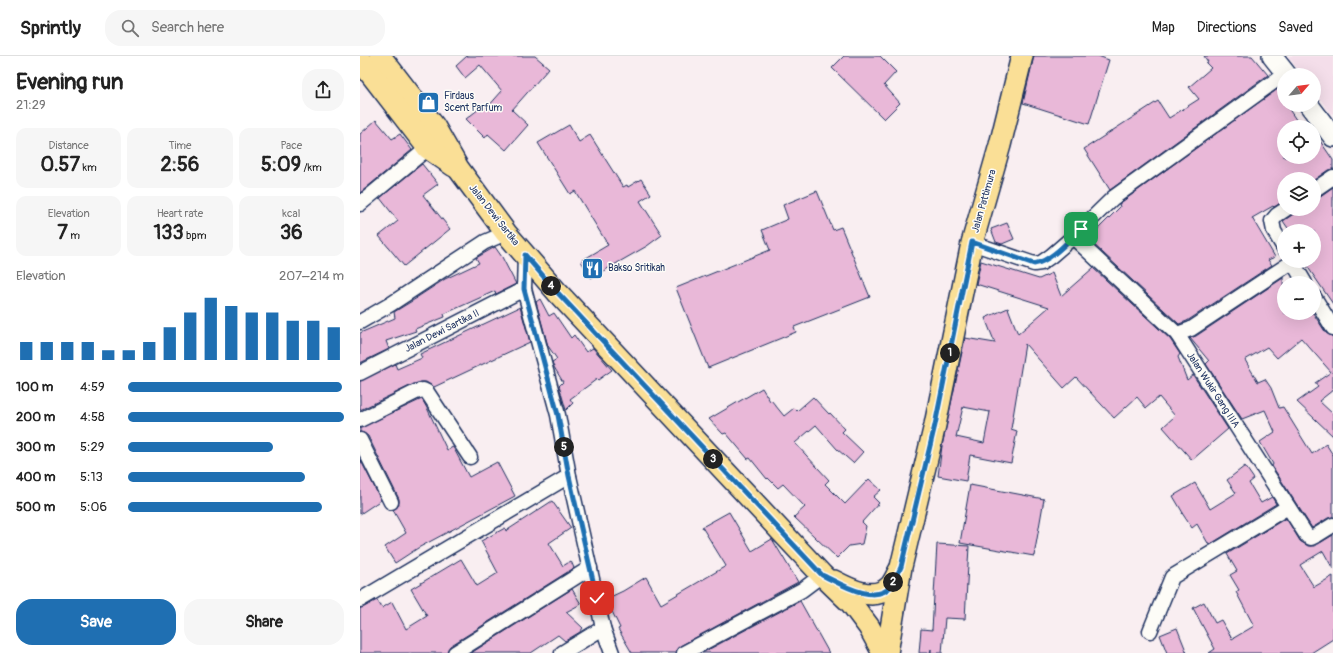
<!DOCTYPE html>
<html lang="en">
<head>
<meta charset="utf-8">
<style>
  :root { --surface:#fff; --page:#f6f6f6; --text:#222; --muted:#767676; --line:#e0e0e0; --accent:#1f6fb2 }
  body { margin:0; font-family:Pangolin,sans-serif; background:var(--page); color:var(--text); height:100vh; display:flex; flex-direction:column; font-size:15px; white-space:nowrap }
  * { box-sizing:border-box; margin:0 }
  p { font-size:13px; color:var(--muted) }
  .icon { flex:none; width:22px; height:22px; fill:none; stroke:currentColor; stroke-width:2; stroke-linecap:round; stroke-linejoin:round }
  .map { position:relative; flex:1; overflow:hidden }
  .side { display:flex; flex-direction:column; background:var(--surface); width:360px }
  .side>* { flex:none }
  .needle { width:26px; rotate:62deg }
  .buttons { position:absolute; left:917px; top:12px; display:grid; gap:8px }
  .buttons a { display:grid; place-items:center; width:44px; height:44px; border-radius:50%; background:var(--surface); box-shadow:0 4px 16px #0002; font-size:20px }
  .pin { position:absolute; display:grid; place-items:center; width:34px; height:34px; color:#fff; margin:-17px; border-radius:8px; box-shadow:0 2px 6px #0006 }
  .km { position:absolute; width:20px; height:20px; margin:-10px; border-radius:50%; background:#222; color:#fff; font-size:11px; line-height:20px; text-align:center }
  .round { display:grid; place-items:center; flex:none; width:42px; height:42px; border-radius:16px; background:var(--page) }
  .head { display:flex; align-items:center; justify-content:space-between; height:68px; padding:0 16px }
  h1 { font-size:22px; font-weight:800; line-height:30px }
  .metrics { display:grid; grid-template-columns:repeat(3,1fr); gap:6px; height:68px; padding:4px 16px }
  .metrics div { display:grid; align-content:center; border-radius:10px; background:var(--page); text-align:center }
  .metrics b { font-size:20px; font-weight:800 }
  .metrics small { font-size:11px; font-weight:400 }
  .metrics p { font-size:11px }
  .chart { height:112px; padding:8px 16px }
  .chart p { display:flex; justify-content:space-between }
  .chart svg { width:100%; height:72px; margin-top:4px; stroke:var(--accent); stroke-width:6 }
  .button { display:flex; gap:8px; margin-top:auto; padding:8px 16px }
  .button a { flex:1; height:46px; border-radius:16px; background:var(--accent); color:#fff; font-size:16px; font-weight:800; line-height:46px; text-align:center }
  .button a+a { background:var(--page); color:var(--text) }
  ul { padding:0 16px; list-style:none; font-size:13px }
  li { display:grid; grid-template-columns:64px 48px 1fr; align-items:center; height:30px }
  li i { height:10px; border-radius:5px; background:var(--accent) }
  header { display:flex; align-items:center; gap:24px; box-sizing:border-box; height:56px; padding:0 20px; background:var(--surface); border-bottom:1px solid var(--line) }
  header strong { font-size:19px }
  nav { display:flex; gap:22px; margin-inline-start:auto; font-size:14px }
  .search { width:280px; height:36px; background:var(--page); display:flex; align-items:center; gap:10px; box-sizing:border-box; padding:0 14px; border-radius:16px; color:var(--muted); font-size:15px }
  main { display:flex; flex:1; min-height:0 }
  .map>svg:first-child { display:block }
</style>
</head>
<body>
<header>
<strong>Sprintly</strong>
<div class="search"><svg class="icon" aria-label="search" viewBox="0 0 24 24"><circle cx="10" cy="10" r="6"/><path d="M15 15l6 6"/></svg>Search here</div>
<nav><a>Map</a><a>Directions</a><a>Saved</a></nav>
</header>
<main>
<section class="side">
<div class="head"><div><h1>Evening run</h1><p>21:29</p></div><a class="round"><svg class="icon" aria-label="share" viewBox="0 0 24 24"><path d="M12 15V3M7 8l5-5 5 5M5 13v7h14v-7"/></svg></a></div>
<div class="metrics">
<div><p>Distance</p><b>0.57<small> km</small></b></div>
<div><p>Time</p><b>2:56</b></div>
<div><p>Pace</p><b>5:09<small> /km</small></b></div>
</div>
<div class="metrics">
<div><p>Elevation</p><b>7<small> m</small></b></div>
<div><p>Heart rate</p><b>133<small> bpm</small></b></div>
<div><p>kcal</p><b>36</b></div>
</div>
<div class="chart"><p><span>Elevation</span>207–214 m</p>
<svg viewBox="0 0 160 44" preserveAspectRatio="none"><path d="M5 44V33M15 44V33M25 44V33M35 44V33M45 44V38M55 44V38M65 44V33M75 44V24M85 44V15M95 44V6M105 44V11M115 44V15M125 44V15M135 44V20M145 44V20M155 44V24"/></svg>
</div>
<ul>
<li><b>100 m</b>4:59<i style="width:99%"></i></li>
<li><b>200 m</b>4:58<i style="width:100%"></i></li>
<li><b>300 m</b>5:29<i style="width:67%"></i></li>
<li><b>400 m</b>5:13<i style="width:82%"></i></li>
<li><b>500 m</b>5:06<i style="width:90%"></i></li>
</ul>
<div class="button"><a>Save</a><a>Share</a></div>
</section>
<div class="map">
<svg width="973" height="597" viewBox="0 0 973 597">
  <rect width="100%" height="100%" fill="#f9eef1"/>
  <filter id="ink" filterUnits="userSpaceOnUse"><feTurbulence type="fractalNoise" baseFrequency=".025" numOctaves="2"/><feDisplacementMap in="SourceGraphic" scale="8" xChannelSelector="R" yChannelSelector="G"/><feConvolveMatrix kernelMatrix="1 2 1 2 8 2 1 2 1" color-interpolation-filters="sRGB"/></filter>
  <g filter="url(#ink)">
    <path fill="#f4deea" d="M 928,0 L 973,0 L 973,57 L 971,58 L 954,35 L 954,19 L 942,19 Z"/>
    <g fill="#e9b8d8" stroke="#1b2f5e" fill-rule="evenodd">
      <path d="M 107,0 L 175,0 L 189,12 L 152,54 L 168,69 L 146,94 L 128,78 L 125,82 L 106,63 L 124,49 L 127,52 L 142,35 L 120,9 L 105,22 L 96,10 Z"/>
      <path d="M 484,0 L 520,0 L 536,16 L 524,29 L 540,47 L 524,63 L 472,12 Z"/>
      <path d="M 674,0 L 738,0 L 749,4 L 729,68 L 663,47 Z"/>
      <path d="M 844,0 L 892,0 L 908,19 L 750,134 L 724,93 L 798,45 L 809,62 L 839,43 L 829,31 L 851,12 L 846,7 L 848,6 Z"/>
      <path d="M 923,29 L 924,49 L 926,49 L 941,71 L 924,71 L 924,101 L 954,101 L 954,76 L 973,104 L 973,113 L 968,114 L 954,124 L 924,123 L 924,145 L 914,151 L 913,150 L 892,162 L 915,201 L 908,204 L 912,209 L 827,265 L 819,268 L 728,183 L 760,151 L 759,148 Z"/>
      <path d="M 16,64 L 32,83 L 40,78 L 52,94 L 0,137 L 0,78 Z"/>
      <path d="M 209,69 L 219,86 L 230,79 L 263,131 L 267,129 L 268,131 L 281,123 L 291,138 L 280,145 L 302,179 L 287,190 L 231,222 L 221,205 L 248,189 L 215,135 L 210,138 L 178,87 Z"/>
      <path d="M 62,108 L 78,128 L 63,139 L 90,173 L 44,210 L 19,180 L 38,165 L 20,142 Z"/>
      <path d="M 973,131 L 973,248 L 947,210 L 954,205 L 954,175 L 930,175 L 923,165 L 941,153 L 954,153 L 954,142 L 959,141 Z"/>
      <path d="M 457,135 L 473,174 L 481,171 L 510,241 L 434,271 L 436,276 L 348,312 L 316,232 L 410,194 L 402,174 L 428,163 L 423,149 Z"/>
      <path d="M 647,167 L 654,183 L 642,188 L 636,186 L 631,173 Z"/>
      <path d="M 135,191 L 142,201 L 156,228 L 136,238 L 135,235 L 84,258 L 85,261 L 55,273 L 56,275 L 26,285 L 29,293 L 0,307 L 0,277 L 35,262 L 34,256 L 57,242 L 56,242 L 85,223 L 119,207 L 116,202 Z"/>
      <path d="M 621,205 L 679,223 L 692,217 L 701,240 L 733,212 L 810,283 L 820,298 L 818,301 L 827,324 L 833,319 L 868,373 L 832,404 L 803,371 L 815,360 L 799,341 L 786,352 L 777,341 L 754,362 L 716,321 L 704,332 L 665,288 L 651,373 L 657,375 L 651,407 L 610,399 L 606,425 L 578,420 L 582,390 L 605,282 L 635,287 L 625,262 L 648,252 L 658,278 L 689,251 L 616,228 ZM 603,351 L 630,356 L 624,387 L 596,381 Z"/>
      <path d="M 923,222 L 924,257 L 953,257 L 966,277 L 973,281 L 973,334 L 959,345 L 973,358 L 973,380 L 937,346 L 958,331 L 955,327 L 971,316 L 941,282 L 917,302 L 907,291 L 885,304 L 898,326 L 905,323 L 911,332 L 919,352 L 923,351 L 952,398 L 966,388 L 973,399 L 973,461 L 968,462 L 952,472 L 912,410 L 913,408 L 900,386 L 915,376 L 905,354 L 882,363 L 846,308 L 849,305 L 830,282 L 836,280 Z"/>
      <path d="M 180,243 L 189,260 L 194,257 L 211,282 L 214,279 L 226,296 L 233,292 L 252,314 L 238,324 L 237,323 L 210,343 L 213,347 L 206,354 L 199,330 L 203,326 L 194,311 L 192,306 L 197,303 L 188,290 L 176,246 Z"/>
      <path d="M 160,251 L 170,286 L 74,331 L 66,326 L 61,326 L 54,328 L 0,354 L 0,325 L 35,308 L 37,313 L 62,302 L 60,298 Z"/>
      <path d="M 402,332 L 410,345 L 411,344 L 424,360 L 434,352 L 437,355 L 453,341 L 469,358 L 470,357 L 485,373 L 482,376 L 503,396 L 493,407 L 477,393 L 456,369 L 435,387 L 469,424 L 465,428 L 485,448 L 509,423 L 521,434 L 513,441 L 519,447 L 502,466 L 506,470 L 502,488 L 489,490 L 477,502 L 434,461 L 445,451 L 423,428 L 418,432 L 408,422 L 407,423 L 390,402 L 388,403 L 366,377 L 363,378 L 349,363 Z"/>
      <path d="M 62,343 L 68,354 L 87,394 L 93,391 L 109,421 L 137,406 L 155,440 L 58,492 L 35,507 L 25,491 L 46,477 L 33,454 L 38,450 L 39,446 L 39,443 L 8,380 L 4,377 L 0,376 L 0,372 Z"/>
      <path d="M 0,403 L 21,444 L 0,458 Z"/>
      <path d="M 885,410 L 894,423 L 889,427 L 901,447 L 912,441 L 916,448 L 849,489 L 837,468 L 832,472 L 822,457 L 823,457 L 813,440 L 835,427 L 850,453 L 876,437 L 867,424 Z"/>
      <path d="M 610,429 L 684,443 L 674,500 L 600,487 Z"/>
      <path d="M 192,445 L 211,472 L 189,487 L 203,510 L 211,505 L 214,512 L 90,590 L 88,593 L 87,597 L 0,597 L 0,552 L 4,551 L 17,544 L 22,552 L 32,546 L 46,573 L 67,560 L 51,533 L 101,503 L 117,530 L 138,517 L 121,485 L 145,472 L 146,475 Z"/>
      <path d="M 369,456 L 392,495 L 412,483 L 438,526 L 320,590 L 317,593 L 316,597 L 272,597 L 258,573 L 260,572 L 246,543 L 263,535 L 286,521 L 301,548 L 366,510 L 342,471 Z"/>
      <path d="M 926,462 L 940,485 L 948,490 L 955,490 L 973,479 L 973,513 L 963,495 L 940,509 L 954,531 L 973,520 L 973,583 L 951,597 L 849,597 L 855,593 L 833,552 L 844,546 L 855,567 L 861,564 L 872,583 L 894,570 L 876,536 L 879,534 L 870,519 L 877,515 L 867,498 Z"/>
      <path d="M 577,488 L 609,490 L 605,563 L 585,562 L 582,597 L 571,597 L 571,593 L 570,597 L 559,597 L 561,573 L 572,574 Z"/>
      <path d="M 212,533 L 221,548 L 206,556 L 223,572 L 220,576 L 205,585 L 198,579 L 171,597 L 111,597 Z"/>
      <path d="M 440,545 L 469,597 L 342,597 Z"/>
      <path d="M 817,572 L 827,597 L 807,597 L 800,579 Z"/>
    </g>
    <g fill="none" stroke-linecap="round" stroke-linejoin="round">
      <defs>
        <g id="street">
          <path d="M 954,134 L 973,121"/>
          <path d="M 0,148 L 68,92"/>
          <path d="M 713,181 L 817,278 L 947,480 L 951,482 L 957,479 L 973,469"/>
          <path d="M 612,187 L 674,208 L 681,207 L 691,200 L 713,181 L 753,142 L 926,17"/>
          <path d="M 924,192 L 914,175 L 912,165 L 917,159 L 926,153"/>
          <path d="M 165,199 L 164,233 L 198,359 L 209,420 L 243,572 L 252,597"/>
          <path d="M 932,205 L 945,227"/>
          <path d="M 954,241 L 973,272"/>
          <path d="M 0,266 L 31,248 L 125,186 L 146,177"/>
          <path d="M 817,278 L 831,273 L 932,206"/>
          <path d="M 0,317 L 164,233"/>
          <path d="M 0,364 L 56,336 L 63,334 L 67,336 L 110,401"/>
          <path d="M 0,384 L 31,446"/>
          <path d="M 0,544 L 209,420"/>
          <path d="M 790,575 L 812,521 L 928,451"/>
          <path d="M 95,597 L 230,512"/>
          <path d="M 202,597 L 243,572"/>
          <path d="M 324,597 L 442,534 L 462,519"/>
        </g>
        <g id="secondary">
          <path d="M 912,0 L 927,19"/>
          <path d="M 949,49 L 973,81"/>
        </g>
        <g id="primary">
          <path d="M 20,0 L 74,70 L 98,112 L 146,177 L 197,236 L 462,519 L 491,547 L 509,571 L 523,597"/>
          <path d="M 0,4 L 68,92 L 94,110"/>
          <path d="M 474,525 C 489,533 514,546 529,531 C 534,527 536,520 539,515"/>
          <path d="M 527,597 L 541,511 L 575,369 L 612,187 L 640,89 L 662,0"/>
        </g>
      </defs>
      <use href="#street" stroke="#1b2f5e" stroke-width="17"/>
      <use href="#secondary" stroke="#1b2f5e" stroke-width="22"/>
      <use href="#primary" stroke="#1b2f5e" stroke-width="24"/>
      <use href="#street" stroke="#fdfcf7" stroke-width="14"/>
      <use href="#secondary" stroke="#fdfcf7" stroke-width="19"/>
      <use href="#primary" stroke="#fadf96" stroke-width="21"/>
    </g>
  </g>
  <g fill="none" stroke-linecap="round" stroke-linejoin="round" filter="url(#ink)">
    <defs>
      <path id="route" d="M 237,542 L 209,420 L 198,359 L 164,233 L 165,199 L 197,236 L 462,519 C 479,527 515,550 531,530 C 535,525 538,517 541,511 L 575,369 L 612,186 L 674,208 C 691,205 708,185 721,173"/>
    </defs>
    <use href="#route" stroke="#fff" stroke-width="8"/>
    <use href="#route" stroke="#1f6fb2" stroke-width="5"/>
  </g>
  <defs>
    <symbol id="shop-square" viewBox="-11 -11 22 22"><rect x="-9" y="-9" width="18" height="18" rx="4" fill="#1f6fb2" stroke="#fdfcf7"/><path d="M-5-2.5h2.3a2.7 3.5 0 0 1 5.4 0H5L5.5 6h-11ZM-1.5-2.5h3a1.5 2.3 0 0 0-3 0Z" fill="#fff"/></symbol>
    <symbol id="restaurant-square" viewBox="-11 -11 22 22"><rect x="-9" y="-9" width="18" height="18" rx="4" fill="#1f6fb2" stroke="#fdfcf7"/><path d="M-5-6h1v4h1v-4h1v4h1v-4h1v5L-1.5 .5V6h-2V.5L-5-1ZM5-6V6H3V1.5H1.5Q1.5-4 5-6Z" fill="#fff"/></symbol>
  </defs>
  <g fill-rule="evenodd">
    <use href="#shop-square" x="56" y="34" width="25" height="25"/>
    <use href="#restaurant-square" x="220" y="200" width="25" height="25"/>
  </g>
  <g text-anchor="middle" dominant-baseline="central" stroke-width="3" stroke-linejoin="round" paint-order="stroke">
    <g font-size="10" fill="#1b2f5e" stroke="#fdfcf7" text-anchor="start">
      <text x="84" y="40">Firdaus<tspan x="84" dy="12">Scent Parfum</tspan></text>
      <text x="248" y="212">Bakso Sritikah</text>
    </g>
    <g font-size="10" fill="#1b2f5e" stroke="#fdfcf7">
      <text transform="translate(624 145) rotate(-74)">Jalan Pattimura</text>
      <text transform="translate(134 159) rotate(52)">Jalan Dewi Sartika</text>
      <text transform="translate(82 275) rotate(-27)">Jalan Dewi Sartika II</text>
      <text transform="translate(853 334) rotate(57)">Jalan Wukir Gang IIIA</text>
    </g>
  </g>
</svg>
<div class="buttons">
<a><svg class="needle" viewBox="-14 -14 28 28"><path d="M0-13l5 13h-10z" fill="#e53935"/><path d="M0 13l5-13h-10z" fill="#767676"/></svg></a>
<a><svg class="icon" aria-label="locate" viewBox="0 0 24 24"><circle cx="12" cy="12" r="6"/><path d="M12 2v4M12 18v4M2 12h4M18 12h4"/></svg></a>
<a><svg class="icon" aria-label="layers" viewBox="0 0 24 24"><path d="M12 4l9 5-9 5-9-5zM3 14l9 5 9-5"/></svg></a>
<a>+</a>
<a>−</a>
</div>
<div class="pin" style="left:721px;top:173px;background:#1e9e55"><svg class="icon" aria-label="arrive" viewBox="0 0 24 24"><path d="M6 21V4h12l-3 4 3 4H6"/></svg></div>
<div class="pin" style="left:237px;top:542px;background:#d93025"><svg class="icon" aria-label="check" viewBox="0 0 24 24"><path d="M5 12l5 5 9-10"/></svg></div>
<b class="km" style="left:590px;top:297px">1</b>
<b class="km" style="left:533px;top:526px">2</b>
<b class="km" style="left:353px;top:403px">3</b>
<b class="km" style="left:191px;top:230px">4</b>
<b class="km" style="left:204px;top:391px">5</b>
</div>
</main>
</body>
</html>
